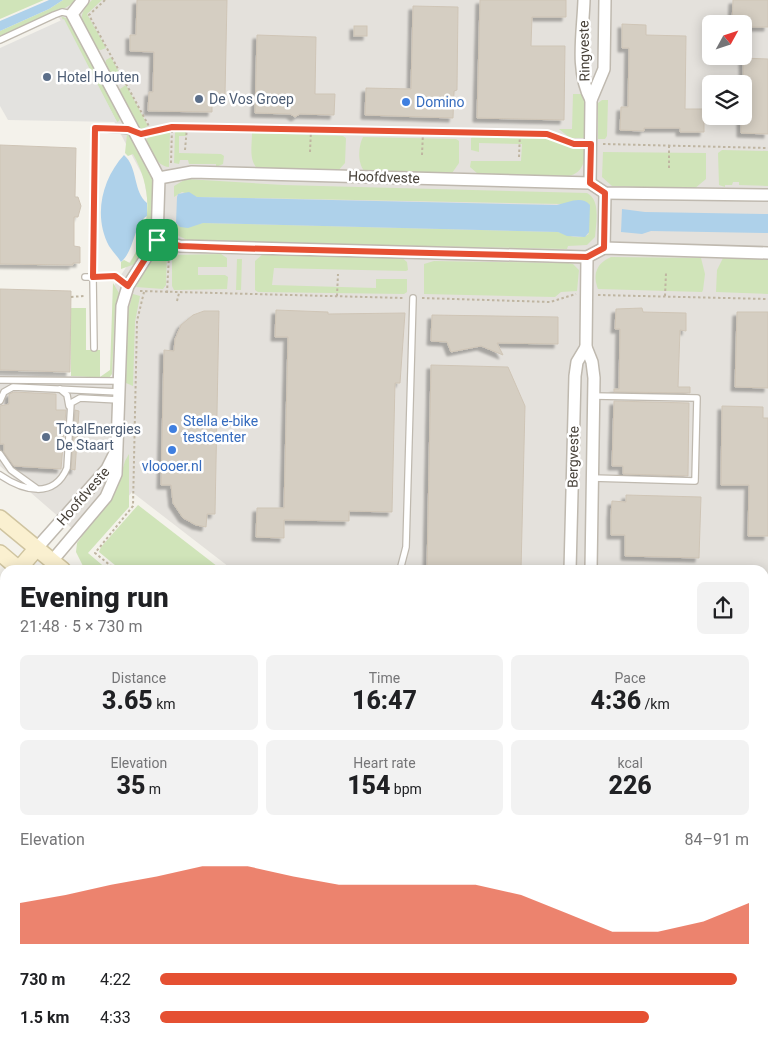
<!DOCTYPE html>
<html lang="en">
<head>
<meta charset="utf-8">
<style>
  :root { --surface:#fff; --page:#f2f2f2; --text:#202124; --muted:#757577; --accent:#e55032 }
  body { margin:0; font-family:Roboto,sans-serif; background:var(--page); color:var(--text); height:100vh; display:flex; flex-direction:column; font-size:19px; white-space:nowrap }
  * { box-sizing:border-box; margin:0 }
  p { font-size:16px; color:var(--muted) }
  .icon { flex:none; width:28px; height:28px; fill:none; stroke:currentColor; stroke-width:2; stroke-linecap:round; stroke-linejoin:round }
  .map { position:relative; flex:1; overflow:hidden }
  .sheet { position:absolute; left:0px; top:565px; width:769px; height:480px; display:flex; flex-direction:column; background:var(--surface); border-radius:15px 15px 0 0; box-shadow:0 2px 12px #0003 }
  .sheet>* { flex:none }
  .needle { width:32px; rotate:50deg }
  .controls { position:absolute; left:702px; top:15px; display:grid; gap:10px }
  .controls a { display:grid; place-items:center; width:50px; height:50px; border-radius:8px; background:var(--surface); box-shadow:0 2px 12px #0003; font-size:25px }
  .pin { position:absolute; display:grid; place-items:center; width:42px; height:42px; color:#fff; margin:-21px; border-radius:10px; box-shadow:0 2px 8px #0006 }
  .round { display:grid; place-items:center; flex:none; width:52px; height:52px; border-radius:8px; background:var(--page) }
  .overview { display:flex; align-items:center; justify-content:space-between; height:85px; padding:0 20px }
  h1 { font-size:28px; font-weight:800; line-height:38px }
  .stats { display:grid; grid-template-columns:repeat(3,1fr); gap:8px; height:85px; padding:5px 20px }
  .stats div { display:grid; align-content:center; border-radius:8px; background:var(--page); text-align:center }
  .stats b { font-size:25px; font-weight:800 }
  .stats small { font-size:14px; font-weight:400 }
  .stats p { font-size:14px }
  .chart { height:140px; padding:10px 20px }
  .chart p { display:flex; justify-content:space-between }
  .chart svg { width:100%; height:90px; margin-top:5px; fill:var(--accent); opacity:.7 }
  ul { padding:0 20px; list-style:none; font-size:16px }
  li { display:grid; grid-template-columns:80px 60px 1fr; align-items:center; height:38px }
  li i { height:12px; border-radius:6px; background:var(--accent) }
  .map>svg:first-child { display:block }
</style>
</head>
<body>
<div class="map">
<svg width="768" height="1045" viewBox="0 0 768 1045">
  <defs>
    <filter id="shadow"><feDropShadow dx="-4" dy="4" stdDeviation="1" flood-color="#0004"/></filter>
  </defs>
  <rect width="100%" height="100%" fill="#f4f2eb"/>
  <path fill="#f3e9d9" d="M 0,696 L 5,696 L 5,1040 L 526,1040 L 533,1045 L 0,1045 Z"/>
  <path fill="#e4e1dc" fill-rule="evenodd" d="M 64,0 L 768,0 L 768,848 L 764,847 L 764,570 L 233,570 L 132,492 L 90,544 L 0,466 L 0,374 L 112,377 L 113,287 L 139,248 L 149,211 L 144,178 L 54,8 ZM 711,24 L 744,24 L 744,56 L 711,56 ZM 711,84 L 744,84 L 744,116 L 711,116 Z"/>
  <g fill="#d0e4b9">
    <path d="M 0,0 L 44,0 L 0,19 Z"/>
    <path d="M 63,0 L 76,0 C 63,13 20,28 0,37 L 0,31 L 49,9 Z"/>
    <path d="M 92,0 L 102,0 L 87,14 L 106,48 L 101,50 L 96,49 C 85,28 72,19 92,0 Z"/>
    <path d="M 61,16 L 68,19 L 121,117 L 119,121 L 117,122 Z"/>
    <path d="M 111,57 L 121,76 L 115,79 L 105,64 L 106,60 Z"/>
    <path d="M 126,85 L 148,126 L 140,130 L 120,93 L 120,89 Z"/>
    <path d="M 581,90 L 586,98 L 585,138 L 570,138 L 559,129 L 572,129 L 573,94 L 581,94 Z"/>
    <path d="M 602,100 L 608,100 L 607,136 L 605,139 L 598,139 L 598,103 Z"/>
    <path d="M 177,129 L 186,129 L 186,136 L 179,136 L 179,153 L 221,154 L 224,156 L 223,164 L 216,167 L 216,164 L 189,164 L 188,160 L 180,160 L 179,164 L 174,163 L 175,133 Z"/>
    <path d="M 167,130 L 170,133 L 169,167 C 156,166 152,151 146,141 L 149,135 Z"/>
    <path d="M 252,133 L 343,136 L 346,138 L 345,163 L 337,172 L 260,171 C 248,162 252,147 252,133 Z"/>
    <path d="M 127,134 L 133,138 L 154,178 L 151,237 L 135,264 L 121,269 L 121,262 L 124,260 L 130,263 C 151,226 154,192 133,154 L 128,156 L 125,153 Z"/>
    <path d="M 474,136 L 554,138 L 567,146 L 585,148 C 585,160 584,172 569,176 L 478,174 L 470,167 L 471,161 L 521,161 L 522,144 L 479,143 L 479,152 L 471,150 L 471,138 Z"/>
    <path d="M 363,137 L 456,139 L 459,141 L 459,163 L 450,176 L 366,173 C 357,165 358,147 363,137 Z"/>
    <path d="M 722,150 L 768,151 L 768,186 L 739,185 L 739,182 L 733,182 L 732,185 L 725,185 L 725,187 L 719,185 L 718,153 Z"/>
    <path d="M 603,152 L 706,153 L 706,179 L 694,189 L 612,186 L 602,177 Z"/>
    <path d="M 186,179 L 283,185 L 587,193 C 601,200 596,223 595,237 L 587,245 L 568,246 L 567,249 L 189,241 L 173,233 L 173,223 C 188,228 187,225 203,223 L 558,232 C 568,235 579,241 589,234 L 563,204 L 197,197 L 182,192 L 174,197 L 174,186 Z"/>
    <path d="M 167,252 L 166,285 L 163,289 L 136,287 C 144,274 150,255 167,252 Z"/>
    <path d="M 221,254 L 227,258 L 227,267 L 198,267 L 198,275 L 225,275 L 228,277 L 227,289 L 174,290 L 172,286 L 172,255 Z"/>
    <path d="M 263,254 L 401,257 L 407,262 L 408,270 L 406,271 L 274,268 L 272,285 L 376,288 L 376,279 L 407,279 L 407,292 L 404,294 L 258,292 L 255,290 L 255,261 Z"/>
    <path d="M 611,257 L 701,258 L 705,274 L 703,290 L 702,292 L 598,289 C 592,274 597,263 611,257 Z"/>
    <path d="M 723,258 L 768,259 L 768,294 L 716,292 L 717,270 Z"/>
    <path d="M 237,259 L 242,259 L 241,290 L 236,290 Z"/>
    <path d="M 434,261 L 568,263 L 573,264 L 579,270 L 577,291 L 561,292 L 555,297 L 424,294 L 424,264 Z"/>
    <path d="M 113,283 L 119,293 L 115,309 L 112,374 L 109,378 L 71,376 L 71,308 L 86,308 L 86,350 L 100,350 L 100,377 L 110,370 Z"/>
    <path d="M 133,294 L 140,296 L 135,322 L 133,386 L 126,383 L 128,311 Z"/>
    <path d="M 129,454 L 129,507 L 88,553 L 108,570 L 85,570 L 76,552 L 77,543 L 117,489 L 125,461 Z"/>
    <path d="M 138,505 L 222,570 L 121,570 L 99,552 L 101,547 Z"/>
    <path d="M 764,853 L 768,854 L 768,902 L 764,902 Z"/>
    <path d="M 768,909 L 768,1026 L 764,1024 L 764,910 Z"/>
    <path d="M 207,1040 L 244,1040 L 242,1045 L 206,1045 Z"/>
    <path d="M 597,1040 L 696,1040 L 709,1045 L 604,1045 Z"/>
  </g>
  <g fill="#e3e2df">
    <path d="M 64,19 L 117,122 L 8,120 L 0,106 L 0,48 Z"/>
    <path d="M 365,1040 L 469,1040 L 476,1045 L 373,1045 Z"/>
  </g>
  <g fill="#aed1ea">
    <path d="M 49,0 L 63,0 L 49,9 L 0,31 L 0,21 Z"/>
    <path d="M 124,155 C 138,167 133,192 147,203 L 147,216 C 134,223 135,250 121,262 C 118,257 113,252 109,246 C 93,216 102,179 124,155 Z"/>
    <path d="M 189,192 L 197,197 L 557,205 C 568,203 581,195 590,205 L 589,232 L 585,237 L 567,236 L 558,232 L 203,223 L 188,228 L 180,227 L 176,223 L 177,197 L 178,194 Z"/>
    <path d="M 622,209 L 645,212 L 768,214 L 768,233 L 651,231 L 642,234 L 621,232 Z"/>
    <path d="M 0,675 L 5,679 L 5,797 L 0,804 Z"/>
    <path d="M 558,1040 L 580,1040 L 587,1045 L 566,1045 Z"/>
  </g>
  <g fill="#d5cec2" stroke="#cfc5b6" filter="url(#shadow)">
    <path d="M 137,0 L 227,0 L 225,95 L 212,94 L 212,112 L 148,111 L 149,92 L 153,92 L 154,52 L 130,51 L 130,35 L 136,35 Z"/>
    <path d="M 480,0 L 566,0 L 566,17 L 532,17 L 531,46 L 565,46 L 564,120 L 477,118 Z"/>
    <path d="M 733,0 L 768,0 L 768,27 L 744,27 L 744,24 L 732,24 Z"/>
    <path d="M 413,6 L 458,7 L 457,90 L 454,91 L 453,118 L 365,115 L 366,88 L 411,89 Z"/>
    <path d="M 622,24 L 646,25 L 646,35 L 686,36 L 685,109 L 704,109 L 704,132 L 680,132 L 680,128 L 644,128 L 644,131 L 620,130 L 621,107 L 628,107 L 629,48 L 622,48 Z"/>
    <rect x="354" y="26" width="13" height="10"/>
    <path d="M 257,35 L 316,37 L 315,94 L 335,94 L 334,115 L 300,114 L 295,117 L 290,114 L 255,113 Z"/>
    <path d="M 743,58 L 768,59 L 768,134 L 741,133 L 741,116 L 744,116 Z"/>
    <path d="M 0,145 L 76,148 L 75,197 L 78,197 L 81,206 L 78,217 L 74,217 L 74,246 L 80,247 L 80,263 L 73,263 L 73,265 L 0,264 Z"/>
    <path d="M 0,289 L 71,291 L 70,372 L 0,370 Z"/>
    <path d="M 642,308 L 643,312 L 686,313 L 686,331 L 680,330 L 678,387 L 690,387 L 690,393 L 614,392 L 614,389 L 619,389 L 620,329 L 615,329 L 616,309 Z"/>
    <path d="M 276,310 L 328,312 L 328,314 L 405,313 L 400,383 L 395,383 L 392,512 L 349,511 L 349,521 L 284,520 L 284,538 L 256,537 L 257,508 L 284,508 L 288,337 L 275,337 Z"/>
    <path d="M 204,311 L 219,311 L 215,514 L 207,514 L 206,527 L 196,525 L 183,518 L 173,503 L 171,485 L 161,485 L 164,350 L 174,351 L 175,339 L 181,325 L 193,315 Z"/>
    <path d="M 737,312 L 768,312 L 768,388 L 735,387 Z"/>
    <path d="M 432,315 L 558,317 L 558,344 L 497,343 L 503,355 L 481,346 L 451,352 L 447,342 L 431,341 Z"/>
    <path d="M 431,365 L 508,367 L 525,406 L 521,570 L 427,570 Z"/>
    <path d="M 14,392 L 56,394 L 56,410 L 66,410 L 61,469 L 14,466 L 4,452 L 4,444 L 0,444 L 0,406 L 9,404 L 9,394 Z"/>
    <path d="M 614,401 L 689,403 L 688,476 L 623,474 L 623,466 L 612,466 Z"/>
    <path d="M 722,406 L 763,407 L 763,418 L 768,418 L 768,536 L 748,536 L 749,485 L 721,485 Z"/>
    <path d="M 75,410 L 79,411 L 75,470 L 71,469 Z"/>
    <path d="M 626,495 L 701,497 L 699,558 L 625,556 L 625,535 L 611,535 L 611,515 L 612,501 L 626,502 Z"/>
  </g>
  <g fill="none" stroke-linecap="round" stroke-linejoin="round">
    <defs>
      <g id="lane">
        <path d="M 0,40 L 54,15 L 62,12 L 72,14"/>
        <path d="M 85,277 L 93,277 L 94,348"/>
        <path d="M 128,286 L 115,276 L 93,277 L 95,138 L 95,128 L 132,131"/>
        <path d="M 0,380 L 119,381"/>
        <path d="M 60,389 L 67,395 L 69,406"/>
        <path d="M 0,401 L 4,392 L 13,387 L 119,392"/>
        <path d="M 0,454 L 11,470 L 36,488"/>
        <path d="M 0,475 C 23,491 54,499 67,468 L 71,403 L 80,398 L 119,400"/>
        <path d="M 592,478 L 695,481 L 697,398 L 594,396"/>
        <path d="M 400,570 L 406,547 L 413,298"/>
        <path d="M 481,1040 L 484,1045"/>
      </g>
      <g id="street">
        <path d="M 83,0 L 72,14 L 159,178"/>
        <path d="M 584,0 C 583,33 575,70 591,100"/>
        <path d="M 590,183 L 591,100 L 604,69 L 605,0"/>
        <path d="M 157,240 L 180,246 L 587,257 L 604,248 L 768,253"/>
        <path d="M 604,248 L 605,193"/>
        <path d="M 587,257 L 586,347 L 592,362 L 594,378 L 591,570"/>
        <path d="M 36,549 L 107,469 L 115,453"/>
        <path d="M 52,561 L 106,497 L 116,474 L 122,306 L 128,286 L 157,240 L 159,178 L 192,172 L 590,183 L 605,193 L 768,195"/>
        <path d="M 570,570 L 575,376 L 577,362 L 586,347"/>
        <path d="M 764,846 L 768,847"/>
        <path d="M 2,1045 L 5,1033"/>
        <path d="M 258,1045 L 260,1040"/>
      </g>
      <g id="secondary">
        <path d="M 0,518 L 63,570"/>
        <path d="M 0,553 L 20,570"/>
        <path d="M 18,570 L 36,549"/>
        <path d="M 0,593 L 5,587"/>
        <path d="M 0,623 L 5,617"/>
        <path d="M 764,1032 L 768,1033"/>
        <path d="M 713,1040 L 725,1045"/>
      </g>
    </defs>
    <use href="#lane" stroke="#bfb9af" stroke-width="8"/>
    <use href="#street" stroke="#bfb9af" stroke-width="14"/>
    <use href="#secondary" stroke="#cfc4a0" stroke-width="18"/>
    <g stroke="#bfb5a1" stroke-width="2" stroke-dasharray="2.5 2.5" stroke-linecap="butt">
      <path d="M 105,0 L 89,15 L 151,130"/>
      <path d="M 149,132 L 172,127 L 547,134 L 578,144"/>
      <path d="M 603,144 L 768,148"/>
      <path d="M 185,150 L 187,127"/>
      <path d="M 310,152 L 311,130"/>
      <path d="M 422,155 L 423,132"/>
      <path d="M 519,157 L 520,133"/>
      <path d="M 171,163 L 172,128"/>
      <path d="M 669,168 L 669,146"/>
      <path d="M 140,291 L 404,298"/>
      <path d="M 167,293 L 169,255"/>
      <path d="M 598,295 L 768,299"/>
      <path d="M 337,296 L 338,274"/>
      <path d="M 665,296 L 666,273"/>
      <path d="M 71,297 L 84,296"/>
      <path d="M 422,298 L 550,302 L 576,294"/>
      <path d="M 177,301 L 179,293"/>
      <path d="M 116,570 L 95,553 L 133,506 L 137,321 L 144,292"/>
      <path d="M 0,649 L 5,652"/>
      <path d="M 5,657 L 2,661 L 5,664"/>
      <path d="M 764,663 L 768,660"/>
      <path d="M 0,666 L 5,670"/>
      <path d="M 764,830 L 768,832"/>
      <path d="M 764,906 L 768,905"/>
      <path d="M 589,1040 L 595,1045"/>
      <path d="M 19,1045 L 20,1040"/>
    </g>
    <use href="#lane" stroke="#fff" stroke-width="5.5"/>
    <use href="#street" stroke="#fff" stroke-width="11"/>
    <use href="#secondary" stroke="#faf0d0" stroke-width="15"/>
  </g>
  <g fill="none" stroke-linecap="round" stroke-linejoin="round">
    <defs>
      <path id="route" d="M 172,127 L 547,134 L 574,144 L 591,144 L 590,183 L 605,193 L 604,248 L 587,257 L 231,248 L 180,246 L 157,240 L 128,286 L 115,276 L 93,277 L 95,128 L 128,129 L 141,134 Z"/>
    </defs>
    <use href="#route" stroke="#fff" stroke-width="10"/>
    <use href="#route" stroke="#e55032" stroke-width="6"/>
  </g>
  <g fill="#5c6f8a" stroke="#fff" stroke-width="2">
    <circle cx="47" cy="77" r="5"/>
    <circle cx="199" cy="99" r="5"/>
    <circle cx="46" cy="437" r="5"/>
  </g>
  <g fill="#3f7fe0" stroke="#fff" stroke-width="2">
    <circle cx="406" cy="102" r="5"/>
    <circle cx="173" cy="429" r="5"/>
    <circle cx="172" cy="450" r="5"/>
  </g>
  <g text-anchor="middle" dominant-baseline="central" stroke-width="5" stroke-linejoin="round" paint-order="stroke">
    <g font-size="14" fill="#48423a" stroke="#fff">
      <text transform="translate(584 51) rotate(-91)">Ringveste</text>
      <text transform="translate(384 177) rotate(2)">Hoofdveste</text>
      <text transform="translate(573 457) rotate(-89)">Bergveste</text>
      <text transform="translate(83 496) rotate(-49)">Hoofdveste</text>
    </g>
    <g font-size="14" fill="#4e5e75" stroke="#fff" text-anchor="start">
      <text x="57" y="77">Hotel Houten</text>
      <text x="209" y="99">De Vos Groep</text>
      <text x="56" y="429">TotalEnergies<tspan x="56" dy="16">De Staart</tspan></text>
    </g>
    <g font-size="14" fill="#366cbe" stroke="#fff" text-anchor="start">
      <text x="416" y="102">Domino</text>
      <text x="183" y="421">Stella e-bike<tspan x="183" dy="16">testcenter</tspan></text>
      <text x="172" y="466" text-anchor="middle">vloooer.nl</text>
    </g>
  </g>
</svg>
<div class="controls">
<a><svg class="needle" viewBox="-14 -14 28 28"><path d="M0-13l5 13h-10z" fill="#e53935"/><path d="M0 13l5-13h-10z" fill="#757577"/></svg></a>
<a><svg class="icon" aria-label="layers" viewBox="0 0 24 24"><path d="M12 4l9 5-9 5-9-5zM3 14l9 5 9-5"/></svg></a>
</div>
<div class="pin" style="left:157px;top:240px;background:#1e9e55"><svg class="icon" aria-label="arrive" viewBox="0 0 24 24"><path d="M6 21V4h12l-3 4 3 4H6"/></svg></div>
<section class="sheet">
<div class="overview"><div><h1>Evening run</h1><p>21:48 · 5 × 730 m</p></div><a class="round"><svg class="icon" aria-label="share" viewBox="0 0 24 24"><path d="M12 15V3M7 8l5-5 5 5M5 13v7h14v-7"/></svg></a></div>
<div class="stats">
<div><p>Distance</p><b>3.65<small> km</small></b></div>
<div><p>Time</p><b>16:47</b></div>
<div><p>Pace</p><b>4:36<small> /km</small></b></div>
</div>
<div class="stats">
<div><p>Elevation</p><b>35<small> m</small></b></div>
<div><p>Heart rate</p><b>154<small> bpm</small></b></div>
<div><p>kcal</p><b>226</b></div>
</div>
<div class="chart"><p><span>Elevation</span>84–91 m</p>
<svg viewBox="0 0 160 44" preserveAspectRatio="none"><path d="M0 44V24L10 20L20 15L30 11L40 6L50 6L60 11L70 15L80 15L90 15L100 15L110 20L120 29L130 38L140 38L150 33L160 24V44z"/></svg>
</div>
<ul>
<li><b>730 m</b>4:22<i style="width:98%"></i></li>
<li><b>1.5 km</b>4:33<i style="width:83%"></i></li>
</ul>
</section>
</div>
</body>
</html>
